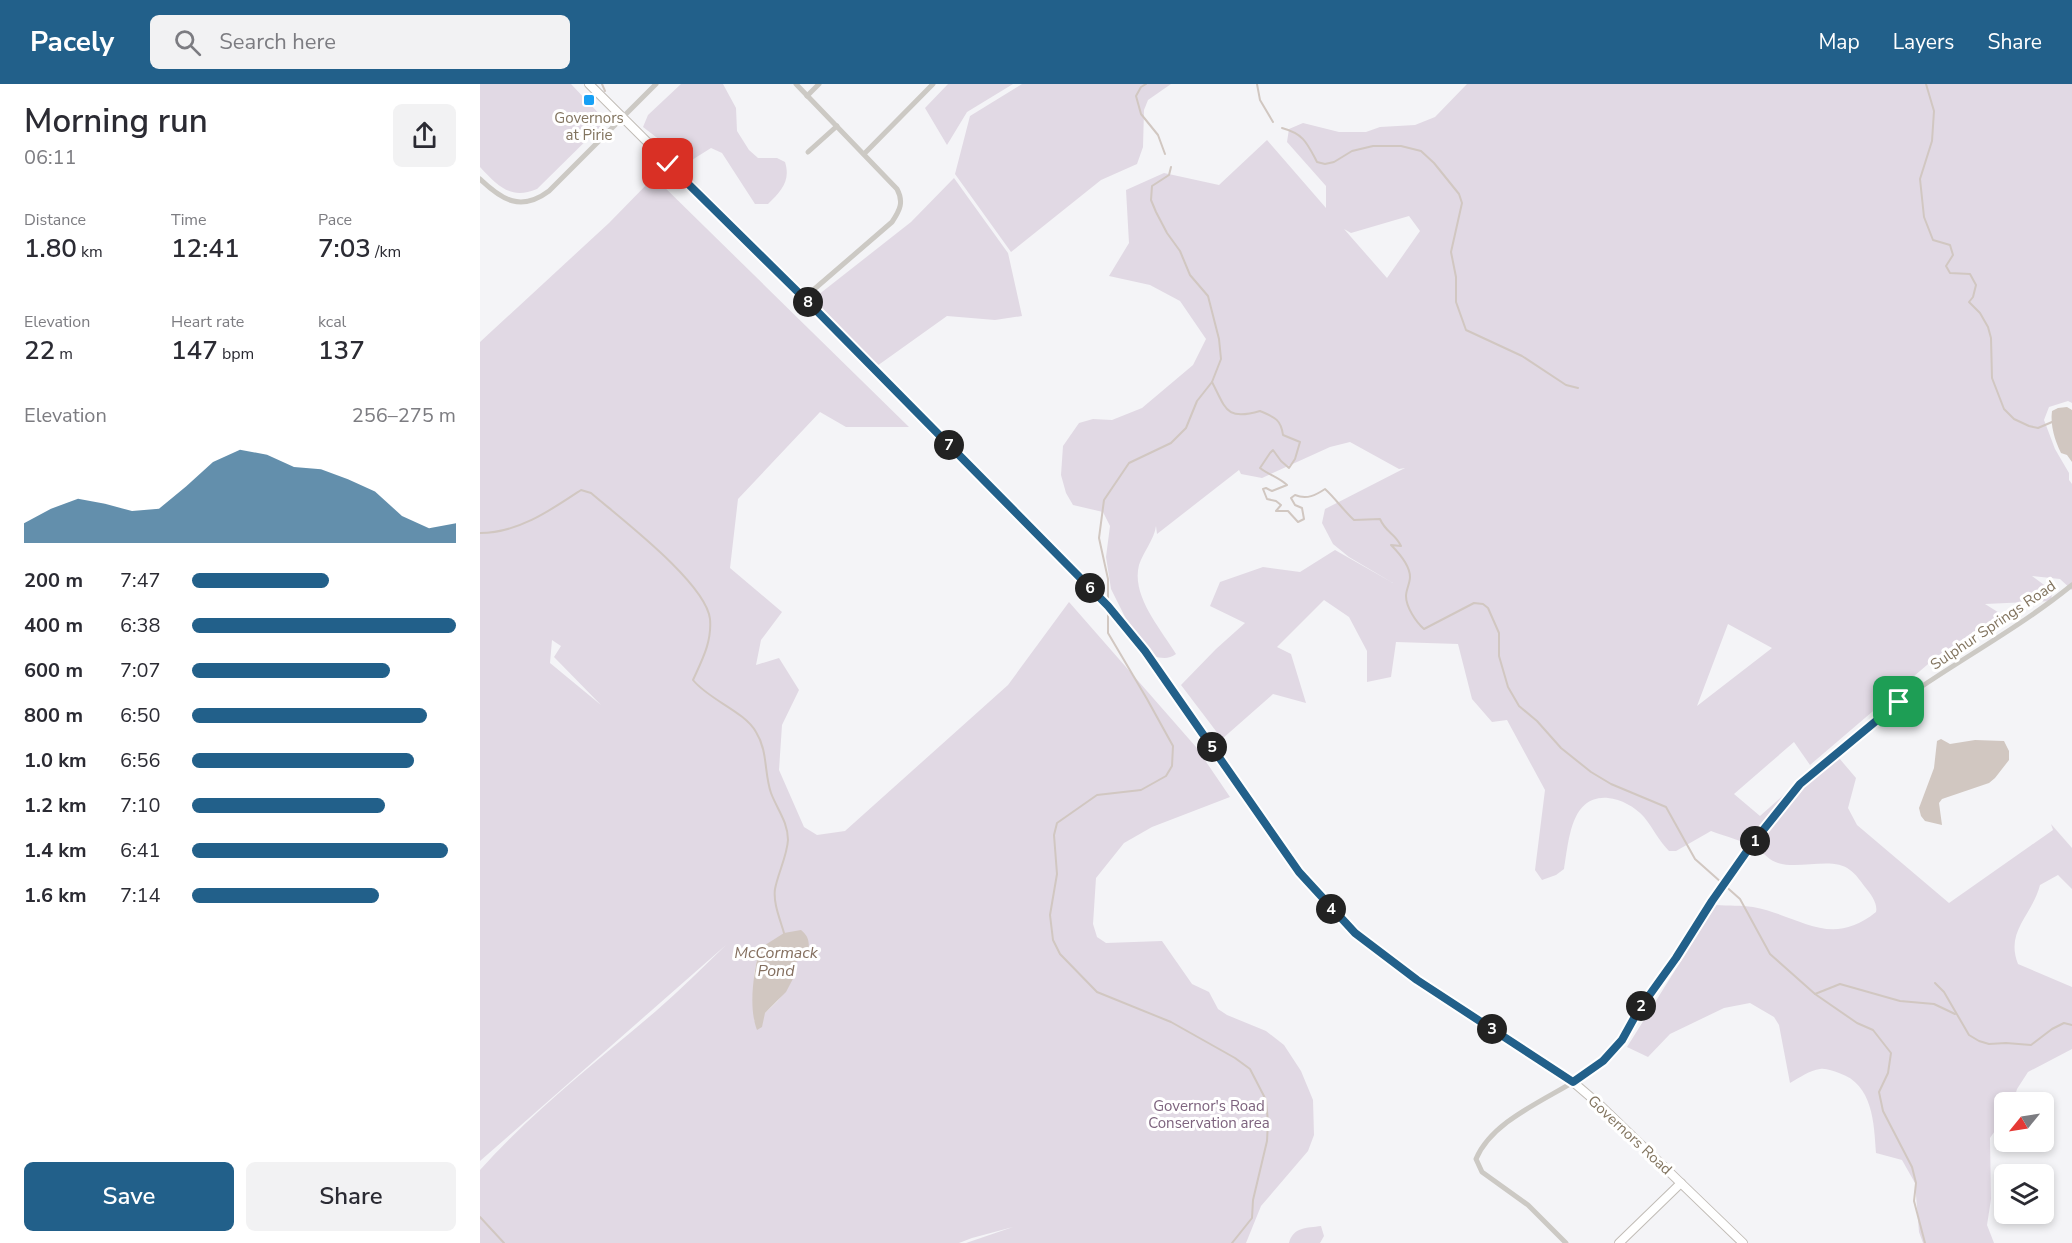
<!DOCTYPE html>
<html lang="en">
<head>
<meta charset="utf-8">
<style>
  :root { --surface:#fff; --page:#f2f2f3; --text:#2b2b33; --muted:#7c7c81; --accent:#22608a }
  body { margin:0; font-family:"Nunito Sans",sans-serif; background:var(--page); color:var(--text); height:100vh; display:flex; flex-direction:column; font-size:22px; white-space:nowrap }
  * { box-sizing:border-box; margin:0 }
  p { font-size:20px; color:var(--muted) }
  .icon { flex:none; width:33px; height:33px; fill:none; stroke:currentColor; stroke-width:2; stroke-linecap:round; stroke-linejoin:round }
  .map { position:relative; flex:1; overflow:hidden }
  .panel { display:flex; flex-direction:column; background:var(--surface); width:480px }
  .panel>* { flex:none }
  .needle { width:39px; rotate:240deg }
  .tools { position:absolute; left:1514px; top:1008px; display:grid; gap:12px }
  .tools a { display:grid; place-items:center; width:60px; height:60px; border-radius:9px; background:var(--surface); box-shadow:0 3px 9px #0003; font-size:30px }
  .pin { position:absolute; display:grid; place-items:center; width:51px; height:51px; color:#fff; margin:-26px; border-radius:12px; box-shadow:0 3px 9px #0006 }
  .km { position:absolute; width:30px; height:30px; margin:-15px; border-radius:50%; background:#222; color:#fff; font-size:16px; line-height:30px; text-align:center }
  .round { display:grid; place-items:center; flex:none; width:63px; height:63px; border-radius:9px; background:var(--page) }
  .head { display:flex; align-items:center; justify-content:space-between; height:102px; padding:0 24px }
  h1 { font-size:33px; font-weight:600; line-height:45px }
  .figures { display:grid; grid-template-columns:repeat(3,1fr); gap:9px; height:102px; padding:6px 24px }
  .figures div { display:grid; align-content:center }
  .figures b { font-size:26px; font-weight:600 }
  .figures small { font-size:16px; font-weight:400 }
  .figures p { font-size:16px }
  .chart { height:168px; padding:12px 24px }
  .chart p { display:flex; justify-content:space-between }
  .chart svg { width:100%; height:108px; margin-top:6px; fill:var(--accent); opacity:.7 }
  .cta { display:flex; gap:12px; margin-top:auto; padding:12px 24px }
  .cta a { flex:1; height:69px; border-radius:9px; background:var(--accent); color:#fff; font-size:24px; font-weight:600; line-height:69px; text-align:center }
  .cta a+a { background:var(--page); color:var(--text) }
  ul { padding:0 24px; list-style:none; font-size:20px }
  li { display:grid; grid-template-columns:96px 72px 1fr; align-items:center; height:45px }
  li i { height:15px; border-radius:8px; background:var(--accent) }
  header { display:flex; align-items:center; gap:36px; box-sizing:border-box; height:84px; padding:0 30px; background:var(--accent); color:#fff }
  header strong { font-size:28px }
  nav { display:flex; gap:33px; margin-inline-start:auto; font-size:21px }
  .search { width:420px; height:54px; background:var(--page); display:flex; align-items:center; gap:15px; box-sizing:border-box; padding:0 21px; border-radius:9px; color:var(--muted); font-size:22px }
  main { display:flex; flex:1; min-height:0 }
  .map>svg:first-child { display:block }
</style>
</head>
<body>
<header>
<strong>Pacely</strong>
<div class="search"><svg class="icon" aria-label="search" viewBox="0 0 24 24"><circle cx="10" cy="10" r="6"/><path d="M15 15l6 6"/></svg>Search here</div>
<nav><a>Map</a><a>Layers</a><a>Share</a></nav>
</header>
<main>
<section class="panel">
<div class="head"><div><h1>Morning run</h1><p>06:11</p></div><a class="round"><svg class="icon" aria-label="share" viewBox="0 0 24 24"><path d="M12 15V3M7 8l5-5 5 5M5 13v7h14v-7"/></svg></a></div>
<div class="figures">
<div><p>Distance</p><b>1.80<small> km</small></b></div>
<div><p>Time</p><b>12:41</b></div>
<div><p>Pace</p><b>7:03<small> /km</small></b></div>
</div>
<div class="figures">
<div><p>Elevation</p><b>22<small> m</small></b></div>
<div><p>Heart rate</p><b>147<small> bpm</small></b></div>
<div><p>kcal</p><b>137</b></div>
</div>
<div class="chart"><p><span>Elevation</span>256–275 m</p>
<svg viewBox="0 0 160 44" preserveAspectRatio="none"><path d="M0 44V36L10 30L20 26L30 28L40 31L50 30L60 21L70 11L80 6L90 8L100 13L110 14L120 18L130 23L140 33L150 38L160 36V44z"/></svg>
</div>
<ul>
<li><b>200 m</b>7:47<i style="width:52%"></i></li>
<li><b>400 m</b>6:38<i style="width:100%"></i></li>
<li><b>600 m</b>7:07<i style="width:75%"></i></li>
<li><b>800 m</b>6:50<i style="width:89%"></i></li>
<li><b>1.0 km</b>6:56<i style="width:84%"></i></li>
<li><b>1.2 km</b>7:10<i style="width:73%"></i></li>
<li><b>1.4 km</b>6:41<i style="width:97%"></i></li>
<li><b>1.6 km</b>7:14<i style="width:71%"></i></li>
</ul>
<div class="cta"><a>Save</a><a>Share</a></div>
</section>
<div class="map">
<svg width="1592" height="1159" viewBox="0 0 1592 1159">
  <rect width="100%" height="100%" fill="#f4f4f7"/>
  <g fill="#e1d9e4" fill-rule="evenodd">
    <path d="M 0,0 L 91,0 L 126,37 L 57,105 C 30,116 18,102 0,83 Z"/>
    <path d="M 201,0 L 243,0 L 256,24 L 257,47 L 269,66 L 278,74 L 297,74 L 305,78 C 311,97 301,107 288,120 L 275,120 L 242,69 L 231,64 L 204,81 L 189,63 L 163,43 L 168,31 Z"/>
    <path d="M 468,0 L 533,0 L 487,28 L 467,61 L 445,24 Z"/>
    <path d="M 542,0 L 691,0 L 668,16 L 664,26 L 663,63 L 657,80 L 621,96 L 531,168 L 475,90 L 490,32 Z"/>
    <path d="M 987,0 L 1592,0 L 1592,319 L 1588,317 L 1569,323 L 1564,336 L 1575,365 L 1589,389 L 1589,396 L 1592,400 L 1592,506 L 1580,495 L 1552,492 L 1571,506 L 1572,517 L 1505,520 L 1521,530 L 1454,575 L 1330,681 L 1314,658 L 1254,710 L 1280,732 L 1332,686 L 1354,672 L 1359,674 L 1376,694 L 1368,724 L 1377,741 L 1469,819 L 1573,746 L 1571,740 L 1592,764 L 1592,805 L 1578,791 L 1560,801 C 1552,832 1525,847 1538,880 L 1592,903 L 1592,965 L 1548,988 L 1537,1005 L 1533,1018 L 1524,1018 L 1524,1034 L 1510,1054 L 1511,1115 L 1507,1141 L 1514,1159 L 1443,1159 L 1439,1148 L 1435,1099 L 1422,1076 L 1396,1069 C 1394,1039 1393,1000 1359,989 C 1353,987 1346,984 1340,985 C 1330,986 1319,994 1310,999 L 1299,941 L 1294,933 L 1270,919 L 1244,924 L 1190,950 L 1168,973 L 1147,963 L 1236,821 C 1248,822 1261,821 1273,823 C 1321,832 1350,865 1396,828 C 1398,820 1391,810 1385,803 C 1381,798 1376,790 1370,786 C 1353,772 1320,786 1298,779 C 1289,776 1286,771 1279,766 C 1265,757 1247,753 1231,747 L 1196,767 L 1189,767 C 1179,757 1173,744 1164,733 C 1155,723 1141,715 1128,714 C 1090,711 1089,758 1084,785 L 1076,791 L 1062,796 L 1055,786 L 1065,706 L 1027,636 L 1012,638 L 992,615 L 978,560 L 916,558 L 911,593 L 887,598 L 887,567 L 869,533 L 844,516 L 797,563 L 811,570 L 826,619 L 793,610 L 742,655 L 701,601 L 736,565 L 765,539 L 730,522 L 740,498 L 783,483 L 820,488 L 855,466 L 913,499 L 869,473 L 853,460 L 842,439 L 845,425 L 925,384 L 919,385 L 870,358 L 850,363 L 782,394 L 761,390 L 759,386 L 677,450 L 676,442 C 674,456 663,468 659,481 C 651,512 681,545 696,570 C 686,578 674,572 663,569 L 631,505 L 626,473 L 630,442 L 623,428 L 593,421 L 586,409 L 581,391 L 583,362 L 599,339 L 613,335 L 632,336 L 662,324 L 713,281 L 726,255 L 700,217 L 670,201 L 629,192 L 649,159 L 646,106 L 684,89 L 739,101 L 787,56 L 846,124 L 846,102 L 807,58 L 809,45 L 823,39 L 859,48 L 886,48 L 900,43 L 935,41 L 955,33 ZM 929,132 L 940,147 L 907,194 L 864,145 L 871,149 ZM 1248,540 L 1292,564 L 1217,622 Z"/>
    <path d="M 174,93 L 429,343 L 366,343 L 340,328 L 258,415 L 250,484 L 302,528 L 281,556 L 276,581 L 299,574 L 319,606 L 302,641 L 299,686 L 324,743 L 337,751 L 365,747 L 528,601 L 589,518 L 716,663 L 750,713 L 672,743 L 644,759 L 616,794 L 613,840 L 617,853 L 626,859 L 682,857 L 712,900 L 729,908 L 738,925 L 747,931 L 786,947 L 804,961 L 821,987 L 833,1016 L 834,1051 L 828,1067 L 781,1122 L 766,1159 L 486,1159 L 533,1143 L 492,1154 L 479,1159 L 0,1159 L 0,1086 C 53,1027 116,978 176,927 C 200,906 223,883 246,861 L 0,1077 L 0,258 L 129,139 ZM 72,556 L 81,562 L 74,573 L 121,621 L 70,579 ZM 279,865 L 316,878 C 315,903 293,924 274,937 L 274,891 Z"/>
    <path d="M 474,94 L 528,169 L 542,232 L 515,236 L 467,232 L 397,282 L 333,215 L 431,138 Z"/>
    <path d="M 841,1142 L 844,1152 L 840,1159 L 809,1159 C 813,1143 827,1144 841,1142 Z"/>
  </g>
  <g fill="#d1c7c1">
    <path d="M 1587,323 L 1592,326 L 1592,378 L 1587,371 L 1581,369 C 1575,357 1570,341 1572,327 L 1578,324 Z"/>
    <path d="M 1461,655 L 1470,660 L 1495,656 L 1524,657 L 1529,667 L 1529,676 L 1515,694 L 1509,699 L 1462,715 L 1459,719 L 1462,741 L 1445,737 L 1441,732 L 1439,724 L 1454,684 L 1457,657 Z"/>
    <path d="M 321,846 C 330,853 330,861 327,872 L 316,878 L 316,889 L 306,908 L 285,929 L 282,943 L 277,946 C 268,922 274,890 279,865 L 304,849 Z"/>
  </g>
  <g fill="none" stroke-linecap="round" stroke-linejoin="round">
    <g stroke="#d1c7c1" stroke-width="2">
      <path d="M 122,0 L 125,7"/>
      <path d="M 666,0 L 661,3 L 656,12 L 661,30 L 678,51 L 685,70"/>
      <path d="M 777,0 L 780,16 L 793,38"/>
      <path d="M 1446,0 L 1454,27 L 1452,57 L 1440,95 L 1444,133 L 1453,156 L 1470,161 L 1473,171 L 1466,182 L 1470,189 L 1490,190 L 1496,201 L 1493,213 L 1489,218 L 1500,229 L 1508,243 L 1511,254 L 1512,294 L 1524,325 L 1534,335 L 1549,342 L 1558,344 L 1572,338"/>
      <path d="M 802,44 C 824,50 827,59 837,78 L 845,80 L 854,78 L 872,67 L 893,62 L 921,62 L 941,67 L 954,79 L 979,110 L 982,119 L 971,168 L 976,193 L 976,218 L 986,246 L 1042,272 L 1086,301 L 1098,304"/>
      <path d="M 732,298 C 746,325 746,337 780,327 C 794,333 801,335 803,351 L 820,358 L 815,375 L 809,384 L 801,377 L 793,366 L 790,369 L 780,384 C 789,391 798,393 807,401 L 792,407 L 786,404 L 783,405 L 787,415 L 796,417 L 801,421 L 796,427 L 808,427 L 818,438 L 824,435 L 822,424 L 815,421 L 811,414 L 815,411 C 827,416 836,411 845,405 C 856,415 863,426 874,436 L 900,435 C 906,449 915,449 921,462 L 911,461 C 919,469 930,481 930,493 C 930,499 926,506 926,512 C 926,523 936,538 944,545 L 994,519 L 1003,520 L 1008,524 L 1019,549 L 1019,572 L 1028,603 L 1039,622 L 1057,637 L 1081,664 L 1111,688 L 1131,700 L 1186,723 L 1215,775 L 1260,815 L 1290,870 L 1335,910 L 1377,939 L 1393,946 L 1411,969 L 1408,989 L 1399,1008 L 1403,1027 L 1432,1083 L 1436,1099 L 1434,1117 L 1445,1159"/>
      <path d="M 0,449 C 38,449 71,426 101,406 L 111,409 C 140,434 226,499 230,535 C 232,558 222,576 213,596 C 229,616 264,627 276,648 C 288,667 284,689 291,709 C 297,725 308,738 308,756 C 307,772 298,789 295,805 C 293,819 300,835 304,849"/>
      <path d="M 628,514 L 628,495 L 619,454 L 624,416 L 649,379 L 691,359 L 706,344 L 717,317 L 732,298 L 741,275 L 739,255 L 728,212 L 710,191 L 700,167 L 687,149 L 676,128 L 671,116 L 672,102 L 689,91 L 691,83"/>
      <path d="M 628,529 L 628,549 L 667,615 L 693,662 L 692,682 L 686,692 L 661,706 L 617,711 L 577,739 L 574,751 L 577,790 L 570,831 L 573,856 L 580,870 L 617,908 L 691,938 L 755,974 L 770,985 L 786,1016 L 788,1038 L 787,1057 L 773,1116 L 772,1134 L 752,1159"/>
      <path d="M 1455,899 L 1464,908 L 1489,951 L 1499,957 L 1509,960 L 1526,959 L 1551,961 L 1572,945 L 1584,939 L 1592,941"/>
      <path d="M 1335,910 L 1360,900 L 1420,917 L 1454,920 L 1475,930"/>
      <path d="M 0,1133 L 24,1159"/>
    </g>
    <defs>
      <g id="secondary">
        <path d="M 109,0 L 324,214 L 628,522 L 665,567 L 819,788 L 875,849 L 937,896 L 1093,998 L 1121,1022 L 1263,1159"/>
        <path d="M 1139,1159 L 1201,1099"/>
      </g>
    </defs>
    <use href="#secondary" stroke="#c1bcb6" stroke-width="10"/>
    <g stroke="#ccc9c4" stroke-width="5">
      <path d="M 316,0 L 417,105 C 424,118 420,126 412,138 L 324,214"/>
      <path d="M 327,12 L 339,0"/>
      <path d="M 328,68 L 357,42"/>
      <path d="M 384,70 L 453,0"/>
      <path d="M 0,95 C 22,116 41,128 69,107 L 176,0"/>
      <path d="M 1086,1159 L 1048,1121 L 1002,1088 L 996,1075 C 1016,1028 1089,1009 1124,976 C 1141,960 1148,939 1162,920 C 1215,848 1259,770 1318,703 C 1329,689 1346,678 1359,667 C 1378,650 1398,633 1419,618 C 1475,578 1538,545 1592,501"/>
    </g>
    <use href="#secondary" stroke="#fff" stroke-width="8"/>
  </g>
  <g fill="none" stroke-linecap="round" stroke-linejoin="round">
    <defs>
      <path id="route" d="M 188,80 L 324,214 L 628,522 L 665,567 L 819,788 L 875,849 L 937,896 L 1093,998 L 1123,977 L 1142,956 L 1158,927 L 1196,874 L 1232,817 L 1272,760 L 1320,700 L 1419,618"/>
    </defs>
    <use href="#route" stroke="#fff" stroke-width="12"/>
    <use href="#route" stroke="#22608a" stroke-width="8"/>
  </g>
  <rect fill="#16a0f5" stroke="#fff" stroke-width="2" x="103" y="10" width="12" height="12" rx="3"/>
  <g text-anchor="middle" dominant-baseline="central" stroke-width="6" stroke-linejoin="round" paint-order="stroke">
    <g font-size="15" fill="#82745f" stroke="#fff">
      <text x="109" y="34">Governors<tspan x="109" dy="17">at Pirie</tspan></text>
    </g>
    <g font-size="15" fill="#82745f" stroke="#fff">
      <text transform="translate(1513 541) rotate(-34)">Sulphur Springs Road</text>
      <text transform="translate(1150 1051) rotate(43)">Governors Road</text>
    </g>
    <g font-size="15" fill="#7d637e" stroke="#fff">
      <text x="729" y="1022">Governor's Road<tspan x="729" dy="17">Conservation area</tspan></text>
    </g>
    <g font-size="16" font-style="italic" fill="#846f5f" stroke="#fff">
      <text x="296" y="869">McCormack<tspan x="296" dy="18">Pond</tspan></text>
    </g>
  </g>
</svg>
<div class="tools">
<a><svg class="needle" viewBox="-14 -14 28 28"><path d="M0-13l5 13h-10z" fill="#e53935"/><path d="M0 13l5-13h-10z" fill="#7c7c81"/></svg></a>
<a><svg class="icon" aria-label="layers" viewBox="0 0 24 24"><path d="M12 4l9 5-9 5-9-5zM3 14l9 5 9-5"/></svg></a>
</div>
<div class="pin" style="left:1419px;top:618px;background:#1e9e55"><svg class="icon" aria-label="arrive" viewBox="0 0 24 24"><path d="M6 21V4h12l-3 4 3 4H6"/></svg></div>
<div class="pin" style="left:188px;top:80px;background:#d93025"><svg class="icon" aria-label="check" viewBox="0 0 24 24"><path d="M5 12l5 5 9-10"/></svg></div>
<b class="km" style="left:1275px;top:757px">1</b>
<b class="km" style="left:1161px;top:922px">2</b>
<b class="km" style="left:1012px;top:945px">3</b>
<b class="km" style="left:851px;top:825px">4</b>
<b class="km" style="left:732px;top:663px">5</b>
<b class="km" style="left:610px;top:504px">6</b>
<b class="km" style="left:469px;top:361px">7</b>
<b class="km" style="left:328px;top:218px">8</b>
</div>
</main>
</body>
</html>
